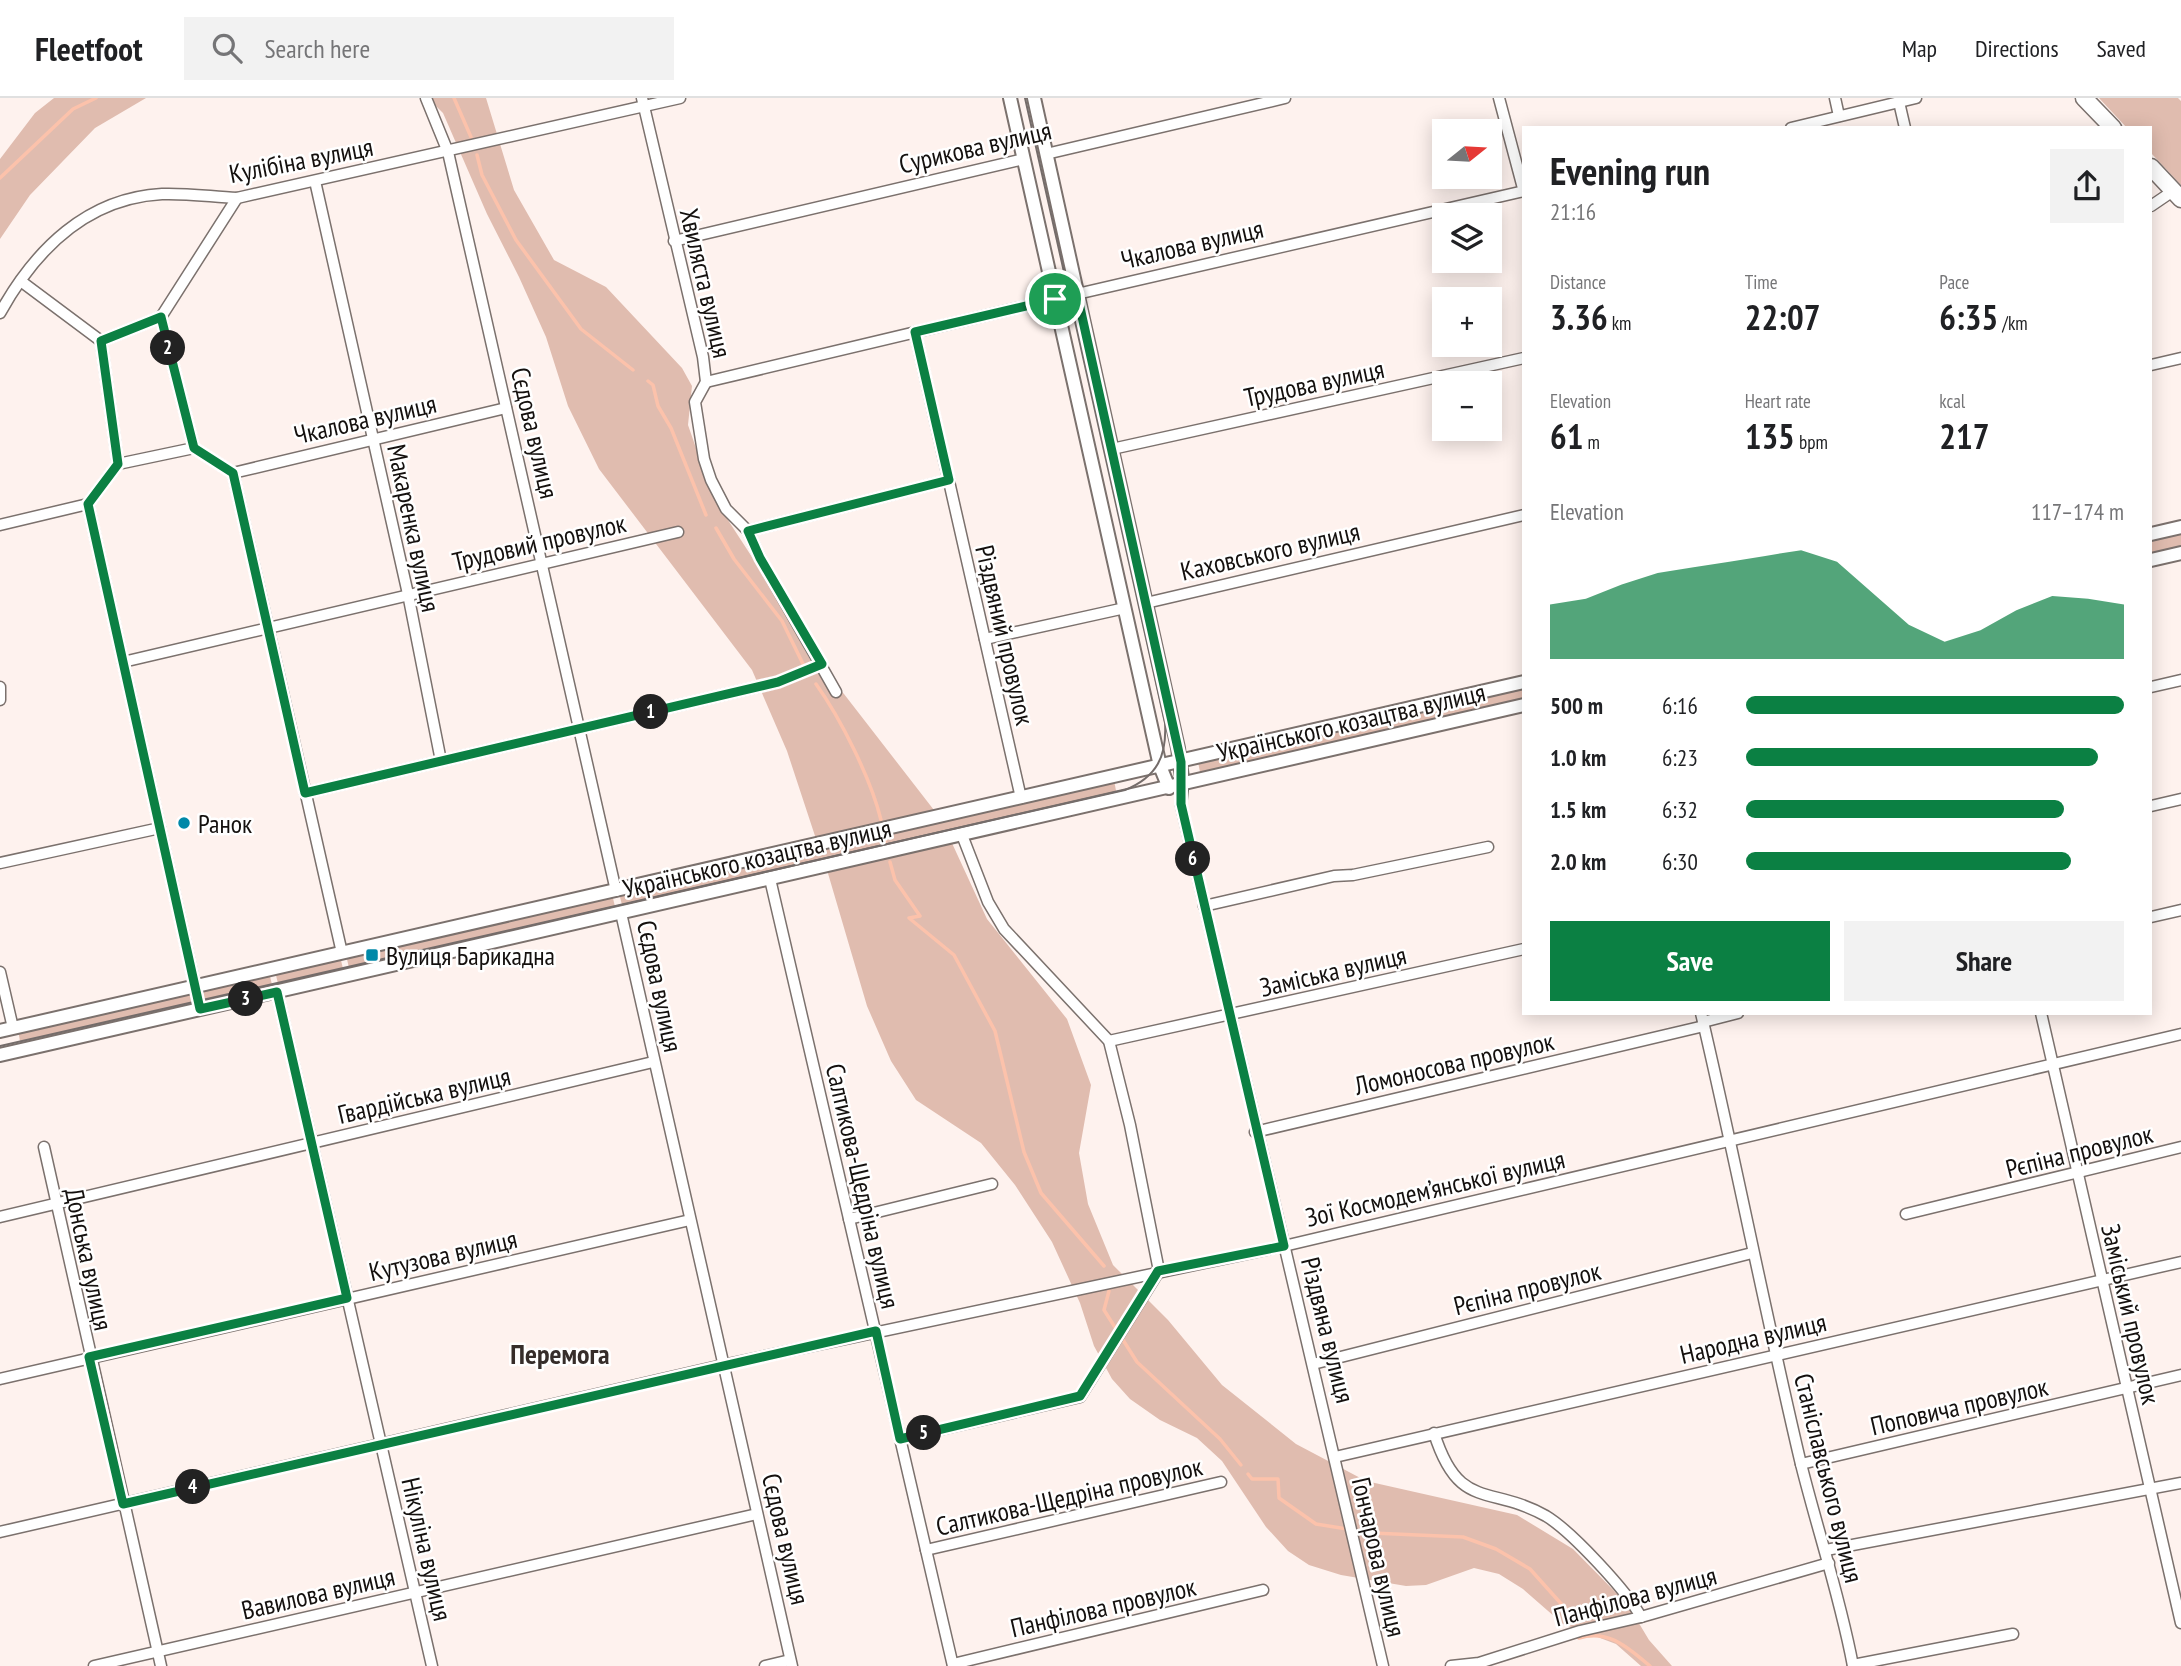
<!DOCTYPE html>
<html lang="en">
<head>
<meta charset="utf-8">
<style>
  :root { --surface:#fff; --page:#f2f2f2; --text:#202124; --muted:#757577; --line:#e0e0e0; --accent:#0b8043 }
  body { margin:0; font-family:"PT Sans Narrow",sans-serif; background:var(--page); color:var(--text); height:100vh; display:flex; flex-direction:column; font-size:26px; white-space:nowrap }
  * { box-sizing:border-box; margin:0 }
  p { font-size:23px; color:var(--muted) }
  .icon { flex:none; width:38px; height:38px; fill:none; stroke:currentColor; stroke-width:2; stroke-linecap:round; stroke-linejoin:round }
  .map { position:relative; flex:1; overflow:hidden }
  .side { position:absolute; left:1522px; top:28px; width:630px; height:889px; display:flex; flex-direction:column; background:var(--surface); border-radius:0px; box-shadow:0 4px 18px #0003 }
  .side>* { flex:none }
  .needle { width:46px; rotate:72deg }
  .buttons { position:absolute; left:1432px; top:21px; display:grid; gap:14px }
  .buttons a { display:grid; place-items:center; width:70px; height:70px; border-radius:0px; background:var(--surface); box-shadow:0 4px 18px #0003; font-size:35px }
  .pin { position:absolute; display:grid; place-items:center; width:60px; height:60px; color:#fff; margin:-30px; border:4px solid #fff; border-radius:50%; box-shadow:0 2px 7px #0007 }
  .km { position:absolute; width:35px; height:35px; margin:-18px; border-radius:50%; background:#222; color:#fff; font-size:19px; line-height:35px; text-align:center }
  .round { display:grid; place-items:center; flex:none; width:74px; height:74px; border-radius:0px; background:var(--page) }
  .head { display:flex; align-items:center; justify-content:space-between; height:119px; padding:0 28px }
  h1 { font-size:38px; font-weight:800; line-height:52px }
  .figures { display:grid; grid-template-columns:repeat(3,1fr); gap:10px; height:119px; padding:7px 28px }
  .figures div { display:grid; align-content:center }
  .figures b { font-size:35px; font-weight:800 }
  .figures small { font-size:19px; font-weight:400 }
  .figures p { font-size:19px }
  .chart { height:196px; padding:14px 28px }
  .chart p { display:flex; justify-content:space-between }
  .chart svg { width:100%; height:126px; margin-top:7px; fill:var(--accent); opacity:.7 }
  .action { display:flex; gap:14px; margin-top:auto; padding:14px 28px }
  .action a { flex:1; height:80px; border-radius:0px; background:var(--accent); color:#fff; font-size:28px; font-weight:800; line-height:80px; text-align:center }
  .action a+a { background:var(--page); color:var(--text) }
  ul { padding:0 28px; list-style:none; font-size:23px }
  li { display:grid; grid-template-columns:112px 84px 1fr; align-items:center; height:52px }
  li i { height:18px; border-radius:9px; background:var(--accent) }
  header { display:flex; align-items:center; gap:42px; box-sizing:border-box; height:98px; padding:0 35px; background:var(--surface); border-bottom:2px solid var(--line) }
  header strong { font-size:33px }
  nav { display:flex; gap:38px; margin-inline-start:auto; font-size:24px }
  .search { width:490px; height:63px; background:var(--page); display:flex; align-items:center; gap:18px; box-sizing:border-box; padding:0 24px; border-radius:0px; color:var(--muted); font-size:26px }
  .map>svg:first-child { display:block }
</style>
</head>
<body>
<header>
<strong>Fleetfoot</strong>
<div class="search"><svg class="icon" aria-label="search" viewBox="0 0 24 24"><circle cx="10" cy="10" r="6"/><path d="M15 15l6 6"/></svg>Search here</div>
<nav><a>Map</a><a>Directions</a><a>Saved</a></nav>
</header>
<div class="map">
<svg width="2181" height="1568" viewBox="0 0 2181 1568">
  <rect width="100%" height="100%" fill="#fef2ee"/>
  <g fill="#e0bcaf">
    <path d="M 54,0 L 146,0 L 95,30 L 30,97 L 0,141 L 0,61 L 35,15 Z"/>
    <path d="M 428,0 L 486,0 L 514,92 L 554,162 L 606,189 L 682,270 L 692,288 L 688,327 L 713,399 L 763,476 L 810,561 L 844,596 L 937,716 L 817,744 L 787,653 L 752,572 L 599,371 L 568,308 L 546,239 L 519,179 L 487,116 L 443,15 Z"/>
    <path d="M 2099,0 L 2178,0 L 2181,3 L 2181,87 L 2151,55 L 2151,30 L 2127,30 Z"/>
    <path d="M 2181,436 L 2181,450 L 2151,457 L 2151,443 Z"/>
    <path d="M 1524,588 L 1524,604 L 1201,679 L 1198,664 Z"/>
    <path d="M 1114,682 L 1117,698 L 623,811 L 619,795 Z"/>
    <path d="M 951,743 L 987,821 L 1067,921 L 1091,987 L 1079,1055 L 1088,1106 L 1113,1167 L 1168,1222 L 1222,1287 L 1296,1346 L 1366,1383 L 1517,1417 L 1573,1451 L 1628,1507 L 1649,1542 L 1672,1568 L 1641,1568 L 1616,1546 L 1563,1526 L 1523,1491 L 1499,1476 L 1474,1470 L 1426,1487 L 1406,1488 L 1341,1477 L 1309,1467 L 1288,1453 L 1266,1429 L 1222,1363 L 1197,1340 L 1160,1322 L 1130,1301 L 1112,1281 L 1094,1248 L 1080,1205 L 1052,1144 L 1015,1087 L 981,1045 L 916,1002 L 891,963 L 867,908 L 827,772 Z"/>
    <path d="M 612,796 L 616,813 L 350,874 L 346,857 Z"/>
    <path d="M 340,858 L 344,875 L 279,890 L 275,873 Z"/>
    <path d="M 269,874 L 273,891 L 202,907 L 198,891 Z"/>
    <path d="M 192,892 L 196,909 L 21,949 L 18,932 Z"/>
  </g>
  <g fill="none" stroke-linecap="round" stroke-linejoin="round">
    <g stroke="#fcc2ab" stroke-width="3.5">
      <path d="M 454,0 L 471,39"/>
      <path d="M 477,57 L 482,77 L 516,142 L 581,231 L 633,272"/>
      <path d="M 0,80 L 73,11 L 96,0"/>
      <path d="M 648,283 L 653,287 L 658,308 L 671,330 L 706,417"/>
      <path d="M 716,430 L 734,461 L 782,523 L 805,570"/>
      <path d="M 816,586 C 841,621 871,681 881,722"/>
      <path d="M 885,742 L 885,744"/>
      <path d="M 890,764 L 895,782 L 920,818 L 909,820 L 954,857 L 995,933 L 1024,1054 L 1041,1095 L 1104,1168"/>
      <path d="M 1109,1193 L 1104,1212 L 1137,1264 L 1220,1341 L 1241,1367"/>
      <path d="M 1248,1376 L 1252,1381 L 1278,1381 L 1279,1400 L 1316,1426 L 1372,1435 L 1463,1439 L 1496,1451 L 1530,1471 L 1573,1519 L 1575,1525"/>
      <path d="M 1579,1540 C 1609,1531 1628,1550 1650,1568"/>
    </g>
    <defs>
      <g id="minor">
        <path d="M 426,0 L 448,54 L 616,793"/>
        <path d="M 642,0 L 703,259 L 706,284 L 695,304 L 704,361 L 711,382 L 726,411 L 748,433 L 760,460 L 836,594"/>
        <path d="M 1499,0 L 1524,94"/>
        <path d="M 1835,0 L 1839,18"/>
        <path d="M 1899,4 L 1905,30"/>
        <path d="M 1791,30 L 1916,0"/>
        <path d="M 1046,56 L 1285,0"/>
        <path d="M 315,83 L 408,496 L 441,663"/>
        <path d="M 237,100 L 161,219 L 194,350 L 233,375 L 342,855"/>
        <path d="M 2151,108 L 2173,93"/>
        <path d="M 674,143 L 1024,61"/>
        <path d="M 22,184 L 101,243 L 118,366 L 88,406 L 195,888"/>
        <path d="M 1077,196 L 1524,93"/>
        <path d="M 0,215 C 35,152 87,100 162,96 C 187,95 213,99 237,100 L 680,0"/>
        <path d="M 915,234 L 1021,700"/>
        <path d="M 101,243 L 161,219"/>
        <path d="M 2151,267 L 2181,260"/>
        <path d="M 706,284 L 1055,201"/>
        <path d="M 1112,351 L 1524,260"/>
        <path d="M 118,366 L 194,350"/>
        <path d="M 233,375 L 506,310"/>
        <path d="M 0,427 L 88,406"/>
        <path d="M 748,433 L 949,382"/>
        <path d="M 1146,505 L 1524,417"/>
        <path d="M 985,541 L 1125,510"/>
        <path d="M 123,564 L 678,434"/>
        <path d="M 0,589 L 0,602"/>
        <path d="M 2151,589 L 2181,582"/>
        <path d="M 1183,687 L 1181,707 L 1383,1568"/>
        <path d="M 305,695 L 778,584 L 822,566"/>
        <path d="M 2151,708 L 2181,701"/>
        <path d="M 962,737 L 988,804 L 1004,831 L 1109,943 L 1130,1027 L 1159,1173"/>
        <path d="M 0,765 L 160,730"/>
        <path d="M 770,781 L 953,1568"/>
        <path d="M 1204,808 L 1334,778 L 1353,777 L 1488,749"/>
        <path d="M 621,815 L 792,1568"/>
        <path d="M 2151,819 L 2181,812"/>
        <path d="M 0,874 L 13,930"/>
        <path d="M 277,894 L 432,1568"/>
        <path d="M 1701,915 C 1736,1064 1765,1214 1800,1362 C 1817,1431 1840,1498 1853,1568"/>
        <path d="M 2041,915 L 2181,1525"/>
        <path d="M 1703,924 L 1738,915"/>
        <path d="M 1109,943 L 1524,851"/>
        <path d="M 1255,1034 L 1704,928"/>
        <path d="M 44,1049 L 161,1568"/>
        <path d="M 1906,1116 L 2181,1049"/>
        <path d="M 0,1119 L 653,964"/>
        <path d="M 849,1121 L 992,1086"/>
        <path d="M 1313,1266 L 1752,1155"/>
        <path d="M 0,1281 L 690,1122"/>
        <path d="M 1434,1335 C 1459,1414 1489,1386 1546,1418 C 1571,1433 1627,1493 1641,1519"/>
        <path d="M 900,1341 L 1080,1299 L 1159,1173"/>
        <path d="M 1335,1359 L 2181,1164"/>
        <path d="M 1801,1366 L 2181,1277"/>
        <path d="M 0,1434 L 723,1267 L 1284,1148 L 2181,936"/>
        <path d="M 926,1452 L 1221,1384"/>
        <path d="M 1826,1452 L 2181,1385"/>
        <path d="M 953,1566 L 1263,1492"/>
        <path d="M 1853,1567 L 2013,1536"/>
        <path d="M 94,1568 L 757,1416"/>
        <path d="M 765,1568 L 790,1562"/>
        <path d="M 1451,1568 L 1479,1565 L 1580,1533 L 1641,1519 L 1829,1465"/>
      </g>
      <g id="tertiary">
        <path d="M 1010,0 L 1160,668 L 1169,690"/>
        <path d="M 1034,0 L 1178,650 L 1183,687"/>
        <path d="M 2151,436 L 2181,429"/>
        <path d="M 2151,462 L 2181,455"/>
        <path d="M 0,933 L 1524,584"/>
        <path d="M 0,957 L 1524,607"/>
      </g>
      <g id="trunk">
        <path d="M 2084,0 L 2113,30"/>
        <path d="M 2151,69 L 2181,101"/>
      </g>
    </defs>
    <use href="#minor" stroke="#7b716d" stroke-width="13"/>
    <use href="#tertiary" stroke="#7b716d" stroke-width="16"/>
    <use href="#trunk" stroke="#7b716d" stroke-width="19"/>
    <use href="#minor" stroke="#fff" stroke-width="10"/>
    <use href="#tertiary" stroke="#fff" stroke-width="12"/>
    <use href="#trunk" stroke="#fff" stroke-width="16"/>
    <path stroke="#746c6a" stroke-width="2" d="M 0,948 L 1125,692 C 1157,679 1167,658 1165,625 L 1025,0"/>
  </g>
  <g fill="none" stroke-linecap="round" stroke-linejoin="round">
    <defs>
      <path id="route" d="M 1077,196 L 1181,664 L 1181,706 L 1284,1148 L 1158,1173 L 1080,1298 L 900,1341 L 876,1233 L 123,1406 L 89,1259 L 347,1200 L 277,894 L 200,911 L 88,406 L 118,366 L 101,243 L 161,219 L 194,350 L 233,375 L 305,695 L 778,584 L 822,566 L 760,460 L 748,433 L 949,382 L 915,234 Z"/>
    </defs>
    <use href="#route" stroke="#fff" stroke-width="14"/>
    <use href="#route" stroke="#0b8043" stroke-width="9"/>
  </g>
  <g fill="#0088a8" stroke="#fff" stroke-width="2.5">
    <circle cx="184" cy="725" r="7"/>
    <rect x="365" y="850" width="14" height="14" rx="3.5"/>
  </g>
  <g text-anchor="middle" dominant-baseline="central" stroke-width="5" stroke-linejoin="round" paint-order="stroke">
    <g font-size="26" fill="#14100e" stroke="#fff">
      <text transform="translate(975 49) rotate(-13)">Сурикова вулиця</text>
      <text transform="translate(301 62) rotate(-11)">Кулібіна вулиця</text>
      <text transform="translate(1192 146) rotate(-13)">Чкалова вулиця</text>
      <text transform="translate(706 185) rotate(77)">Хвиляста вулиця</text>
      <text transform="translate(1314 285) rotate(-12)">Трудова вулиця</text>
      <text transform="translate(365 321) rotate(-13)">Чкалова вулиця</text>
      <text transform="translate(535 335) rotate(77)">Сєдова вулиця</text>
      <text transform="translate(414 430) rotate(78)">Макаренка вулиця</text>
      <text transform="translate(539 444) rotate(-13)">Трудовий провулок</text>
      <text transform="translate(1270 453) rotate(-13)">Каховського вулиця</text>
      <text transform="translate(1005 537) rotate(77)">Різдвяний провулок</text>
      <text transform="translate(1351 624) rotate(-13)">Українського козацтва вулиця</text>
      <text transform="translate(757 760) rotate(-13)">Українського козацтва вулиця</text>
      <text transform="translate(1333 873) rotate(-13)">Заміська вулиця</text>
      <text transform="translate(660 888) rotate(78)">Сєдова вулиця</text>
      <text transform="translate(1454 965) rotate(-13)">Ломоносова провулок</text>
      <text transform="translate(424 997) rotate(-13)">Гвардійська вулиця</text>
      <text transform="translate(2079 1053) rotate(-14)">Рєпіна провулок</text>
      <text transform="translate(863 1088) rotate(77)">Салтикова-Щедріна вулиця</text>
      <text transform="translate(1435 1090) rotate(-13)">Зої Космодем’янської вулиця</text>
      <text transform="translate(443 1157) rotate(-13)">Кутузова вулиця</text>
      <text transform="translate(89 1161) rotate(78)">Донська вулиця</text>
      <text transform="translate(1527 1190) rotate(-14)">Рєпіна провулок</text>
      <text transform="translate(2131 1216) rotate(77)">Заміський провулок</text>
      <text transform="translate(1328 1232) rotate(76)">Різдвяна вулиця</text>
      <text transform="translate(1753 1240) rotate(-13)">Народна вулиця</text>
      <text transform="translate(1959 1308) rotate(-13)">Поповича провулок</text>
      <text transform="translate(1829 1380) rotate(76)">Станіславського вулиця</text>
      <text transform="translate(1069 1398) rotate(-13)">Салтикова-Щедріна провулок</text>
      <text transform="translate(786 1441) rotate(77)">Сєдова вулиця</text>
      <text transform="translate(427 1451) rotate(77)">Нікуліна вулиця</text>
      <text transform="translate(1379 1459) rotate(77)">Гончарова вулиця</text>
      <text transform="translate(318 1495) rotate(-13)">Вавилова вулиця</text>
      <text transform="translate(1635 1498) rotate(-15)">Панфілова вулиця</text>
      <text transform="translate(1103 1509) rotate(-13)">Панфілова провулок</text>
    </g>
    <g font-size="26" fill="#14100e" stroke="#fff" text-anchor="start">
      <text x="198" y="725">Ранок</text>
      <text x="386" y="857">Вулиця Барикадна</text>
    </g>
    <g font-size="28" font-weight="bold" fill="#362d2a" stroke="#fff">
      <text x="560" y="1255">Перемога</text>
    </g>
  </g>
</svg>
<div class="buttons">
<a><svg class="needle" viewBox="-14 -14 28 28"><path d="M0-13l5 13h-10z" fill="#e53935"/><path d="M0 13l5-13h-10z" fill="#757577"/></svg></a>
<a><svg class="icon" aria-label="layers" viewBox="0 0 24 24"><path d="M12 4l9 5-9 5-9-5zM3 14l9 5 9-5"/></svg></a>
<a>+</a>
<a>−</a>
</div>
<div class="pin" style="left:1055px;top:201px;background:#1e9e55"><svg class="icon" aria-label="arrive" viewBox="0 0 24 24"><path d="M6 21V4h12l-3 4 3 4H6"/></svg></div>
<b class="km" style="left:651px;top:614px">1</b>
<b class="km" style="left:168px;top:250px">2</b>
<b class="km" style="left:246px;top:901px">3</b>
<b class="km" style="left:193px;top:1389px">4</b>
<b class="km" style="left:924px;top:1335px">5</b>
<b class="km" style="left:1193px;top:761px">6</b>
<section class="side">
<div class="head"><div><h1>Evening run</h1><p>21:16</p></div><a class="round"><svg class="icon" aria-label="share" viewBox="0 0 24 24"><path d="M12 15V3M7 8l5-5 5 5M5 13v7h14v-7"/></svg></a></div>
<div class="figures">
<div><p>Distance</p><b>3.36<small> km</small></b></div>
<div><p>Time</p><b>22:07</b></div>
<div><p>Pace</p><b>6:35<small> /km</small></b></div>
</div>
<div class="figures">
<div><p>Elevation</p><b>61<small> m</small></b></div>
<div><p>Heart rate</p><b>135<small> bpm</small></b></div>
<div><p>kcal</p><b>217</b></div>
</div>
<div class="chart"><p><span>Elevation</span>117–174 m</p>
<svg viewBox="0 0 160 44" preserveAspectRatio="none"><path d="M0 44V25L10 23L20 18L30 14L40 12L50 10L60 8L70 6L80 10L90 21L100 32L110 38L120 34L130 27L140 22L150 23L160 25V44z"/></svg>
</div>
<ul>
<li><b>500 m</b>6:16<i style="width:100%"></i></li>
<li><b>1.0 km</b>6:23<i style="width:93%"></i></li>
<li><b>1.5 km</b>6:32<i style="width:84%"></i></li>
<li><b>2.0 km</b>6:30<i style="width:86%"></i></li>
</ul>
<div class="action"><a>Save</a><a>Share</a></div>
</section>
</div>
</body>
</html>
